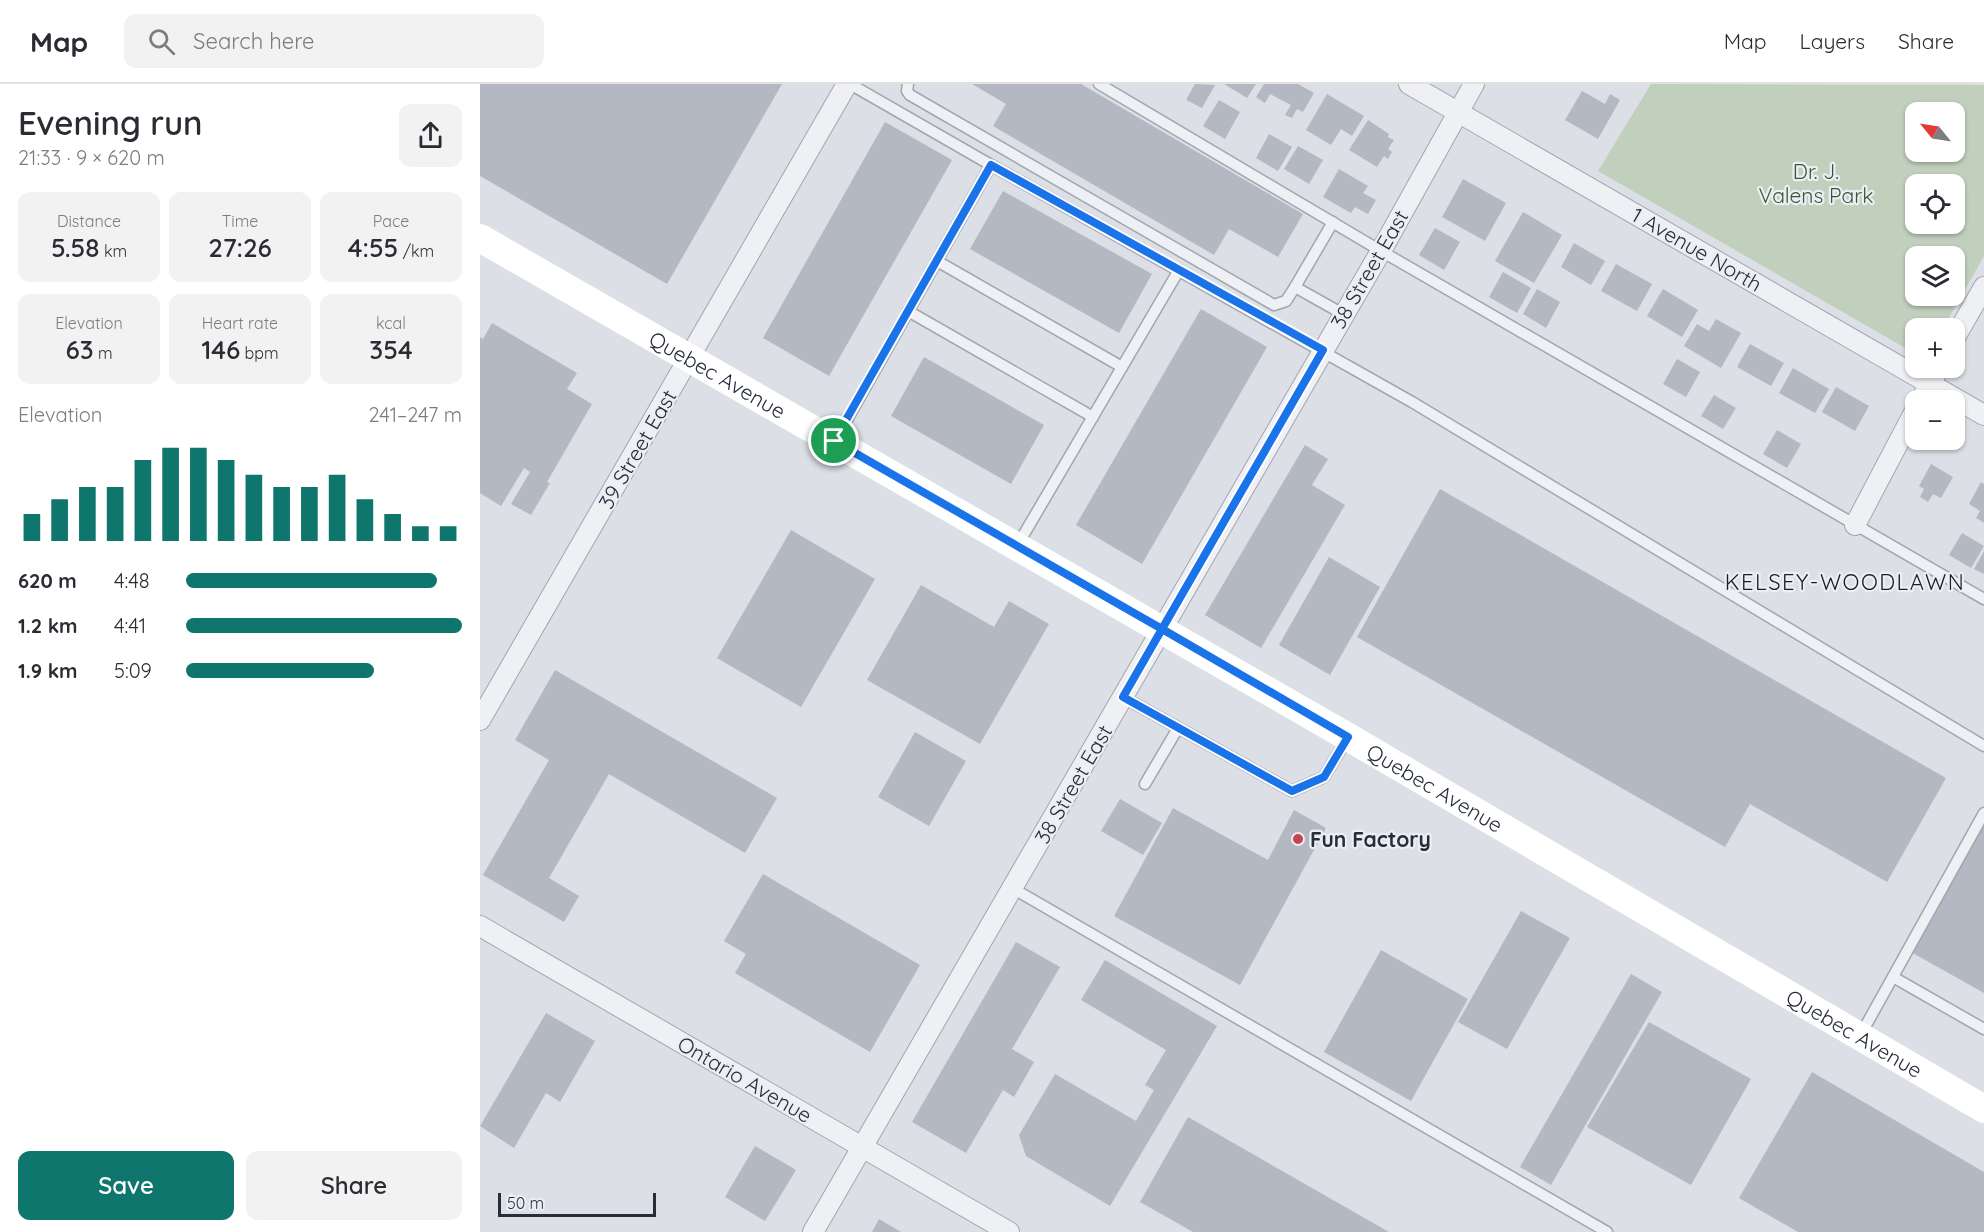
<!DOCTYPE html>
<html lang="en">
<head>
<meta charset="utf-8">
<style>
  :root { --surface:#fff; --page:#f2f2f3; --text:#2b2b33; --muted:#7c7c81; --line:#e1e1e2; --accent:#0f766e }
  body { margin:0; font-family:Quicksand,sans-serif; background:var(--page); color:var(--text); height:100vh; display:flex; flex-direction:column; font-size:22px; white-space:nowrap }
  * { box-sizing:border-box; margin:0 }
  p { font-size:20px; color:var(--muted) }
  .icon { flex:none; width:33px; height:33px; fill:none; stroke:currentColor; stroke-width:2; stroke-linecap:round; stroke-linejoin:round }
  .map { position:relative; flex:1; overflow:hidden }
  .side { display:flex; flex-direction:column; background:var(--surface); width:480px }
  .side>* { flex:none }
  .needle { width:39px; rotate:300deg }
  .tools { position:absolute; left:1425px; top:18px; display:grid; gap:12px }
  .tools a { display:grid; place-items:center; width:60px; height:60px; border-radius:12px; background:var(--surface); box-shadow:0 2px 4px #0004; font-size:30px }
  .scale { position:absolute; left:18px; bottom:15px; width:158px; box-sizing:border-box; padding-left:6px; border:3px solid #262d3b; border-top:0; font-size:16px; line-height:21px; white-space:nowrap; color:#262d3b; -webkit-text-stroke:4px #ebeef3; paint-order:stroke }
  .pin { position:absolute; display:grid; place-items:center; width:51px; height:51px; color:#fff; margin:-26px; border:3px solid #fff; border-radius:50%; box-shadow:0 2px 6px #0007 }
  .round { display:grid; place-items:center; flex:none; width:63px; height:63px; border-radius:12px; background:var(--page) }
  .head { display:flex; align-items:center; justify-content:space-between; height:102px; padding:0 18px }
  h1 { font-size:33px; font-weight:600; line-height:45px }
  .stats { display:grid; grid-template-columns:repeat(3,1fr); gap:9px; height:102px; padding:6px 18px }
  .stats div { display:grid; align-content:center; border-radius:12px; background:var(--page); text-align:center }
  .stats b { font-size:26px; font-weight:600 }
  .stats small { font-size:16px; font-weight:400 }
  .stats p { font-size:16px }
  .chart { height:168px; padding:12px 18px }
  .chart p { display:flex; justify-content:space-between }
  .chart svg { width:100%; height:108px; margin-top:6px; stroke:var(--accent); stroke-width:6 }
  .cta { display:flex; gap:12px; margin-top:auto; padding:12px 18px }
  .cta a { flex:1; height:69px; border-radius:12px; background:var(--accent); color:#fff; font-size:24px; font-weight:600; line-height:69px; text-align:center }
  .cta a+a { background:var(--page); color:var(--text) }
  ul { padding:0 18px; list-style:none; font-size:20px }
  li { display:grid; grid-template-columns:96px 72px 1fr; align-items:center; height:45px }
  li i { height:15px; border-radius:8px; background:var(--accent) }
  header { display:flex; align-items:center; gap:36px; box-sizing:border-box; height:84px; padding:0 30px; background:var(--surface); border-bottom:2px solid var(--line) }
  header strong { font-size:28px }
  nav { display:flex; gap:33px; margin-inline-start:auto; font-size:21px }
  .search { width:420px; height:54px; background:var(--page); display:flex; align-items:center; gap:15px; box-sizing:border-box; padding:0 21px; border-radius:12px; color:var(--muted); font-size:22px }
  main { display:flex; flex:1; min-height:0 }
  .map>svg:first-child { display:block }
</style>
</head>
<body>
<header>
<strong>Map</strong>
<div class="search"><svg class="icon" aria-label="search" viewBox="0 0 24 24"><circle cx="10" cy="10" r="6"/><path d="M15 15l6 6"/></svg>Search here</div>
<nav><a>Map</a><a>Layers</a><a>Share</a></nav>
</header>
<main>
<section class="side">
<div class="head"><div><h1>Evening run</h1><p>21:33 · 9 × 620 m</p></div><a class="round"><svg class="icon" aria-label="share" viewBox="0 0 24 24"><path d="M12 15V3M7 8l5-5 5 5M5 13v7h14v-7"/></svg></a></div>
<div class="stats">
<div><p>Distance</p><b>5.58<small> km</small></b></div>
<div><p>Time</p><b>27:26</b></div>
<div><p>Pace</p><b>4:55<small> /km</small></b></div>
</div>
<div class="stats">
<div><p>Elevation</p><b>63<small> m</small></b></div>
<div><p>Heart rate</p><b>146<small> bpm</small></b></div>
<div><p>kcal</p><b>354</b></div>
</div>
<div class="chart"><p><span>Elevation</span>241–247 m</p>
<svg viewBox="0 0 160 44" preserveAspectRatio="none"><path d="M5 44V33M15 44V27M25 44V22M35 44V22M45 44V11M55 44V6M65 44V6M75 44V11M85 44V17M95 44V22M105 44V22M115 44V17M125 44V27M135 44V33M145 44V38M155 44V38"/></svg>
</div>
<ul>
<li><b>620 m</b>4:48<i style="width:91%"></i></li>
<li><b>1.2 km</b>4:41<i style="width:100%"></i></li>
<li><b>1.9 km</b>5:09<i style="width:68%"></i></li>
</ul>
<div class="cta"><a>Save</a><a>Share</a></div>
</section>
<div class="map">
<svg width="1504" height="1148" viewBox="0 0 1504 1148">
  <rect width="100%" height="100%" fill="#dcdfe5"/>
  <path fill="#c1cfbd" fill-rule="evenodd" d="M 1171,0 L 1504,1 L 1504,172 L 1463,244 L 1436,244 L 1434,269 L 1118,87 ZM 1436,28 L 1474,28 L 1474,68 L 1436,68 ZM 1436,100 L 1474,100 L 1474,140 L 1436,140 ZM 1436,172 L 1474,172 L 1474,212 L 1436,212 Z"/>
  <g fill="#b3b8c2">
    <path d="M 0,0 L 302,0 L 187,200 L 0,92 Z"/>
    <path d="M 492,0 L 601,0 L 823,130 L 798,173 L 749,145 L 734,171 L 513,42 L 526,20 Z"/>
    <path d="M 715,0 L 735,1 L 722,24 L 706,16 Z"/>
    <path d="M 744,0 L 776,0 L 767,14 Z"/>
    <path d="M 784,0 L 818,0 L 834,9 L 823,28 L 817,25 L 812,34 L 805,31 L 811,21 L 790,10 L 785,19 L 776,13 Z"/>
    <path d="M 1102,7 L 1125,20 L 1130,10 L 1140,16 L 1118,55 L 1085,36 Z"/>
    <path d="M 847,10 L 884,32 L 872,52 L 861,45 L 851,61 L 826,46 Z"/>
    <path d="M 739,16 L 760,28 L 745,55 L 723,42 Z"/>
    <path d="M 888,36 L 909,50 L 908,53 L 914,56 L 908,65 L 912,68 L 908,75 L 904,72 L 897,83 L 869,66 Z"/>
    <path d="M 405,38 L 472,76 L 349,292 L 283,254 Z"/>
    <path d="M 789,50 L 812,63 L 798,87 L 776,74 Z"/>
    <path d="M 818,62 L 843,76 L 829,100 L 804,85 Z"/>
    <path d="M 859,85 L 888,102 L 883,109 L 896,116 L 888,130 L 875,123 L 871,129 L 843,113 Z"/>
    <path d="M 983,95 L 1026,119 L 1005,157 L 962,133 Z"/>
    <path d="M 523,107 L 672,190 L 639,249 L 490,165 Z"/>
    <path d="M 1043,128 L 1082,151 L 1054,199 L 1015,177 Z"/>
    <path d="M 955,144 L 980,158 L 964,186 L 939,171 Z"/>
    <path d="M 1094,159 L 1125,177 L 1111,201 L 1081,183 Z"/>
    <path d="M 1136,180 L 1172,200 L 1157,227 L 1121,207 Z"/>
    <path d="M 1023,188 L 1051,204 L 1037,229 L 1009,213 Z"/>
    <path d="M 1057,205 L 1080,218 L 1066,244 L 1043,230 Z"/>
    <path d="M 1183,205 L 1218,226 L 1202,253 L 1167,232 Z"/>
    <path d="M 721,225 L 787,263 L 662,480 L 596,441 Z"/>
    <path d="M 1236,235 L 1261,249 L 1241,284 L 1204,262 L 1217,240 L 1229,247 Z"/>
    <path d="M 12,239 L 97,289 L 87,305 L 112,320 L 67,398 L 70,399 L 51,431 L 31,420 L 50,388 L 44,384 L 21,422 L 0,409 L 0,253 L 3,255 Z"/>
    <path d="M 1270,260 L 1304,279 L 1291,302 L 1257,283 Z"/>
    <path d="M 444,273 L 564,341 L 531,400 L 411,332 Z"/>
    <path d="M 1197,275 L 1220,288 L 1206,313 L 1183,300 Z"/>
    <path d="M 1313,284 L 1349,305 L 1335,329 L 1299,309 Z"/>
    <path d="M 1356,303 L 1389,322 L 1375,347 L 1342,328 Z"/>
    <path d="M 1234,311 L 1256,324 L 1243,345 L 1221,332 Z"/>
    <path d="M 1297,346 L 1321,360 L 1307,384 L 1283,370 Z"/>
    <path d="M 825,361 L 848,375 L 832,401 L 865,421 L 781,564 L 725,531 Z"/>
    <path d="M 1451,380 L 1473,393 L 1461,414 L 1453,410 L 1448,418 L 1440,413 L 1444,405 L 1439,402 Z"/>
    <path d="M 1501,398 L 1504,400 L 1504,439 L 1496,434 L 1500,427 L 1489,420 Z"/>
    <path d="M 960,405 L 1466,694 L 1407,798 L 1270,720 L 1245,763 L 877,553 Z"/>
    <path d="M 311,446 L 395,495 L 321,623 L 237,574 Z"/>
    <path d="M 1482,449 L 1504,462 L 1491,484 L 1469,471 Z"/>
    <path d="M 1504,467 L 1504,490 L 1494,485 Z"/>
    <path d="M 849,473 L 900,503 L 850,591 L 799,561 Z"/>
    <path d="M 441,501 L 514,543 L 529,517 L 569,540 L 500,660 L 387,596 Z"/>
    <path d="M 75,586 L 297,714 L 265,769 L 129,690 L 69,794 L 99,812 L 84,838 L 3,791 L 69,676 L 35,656 Z"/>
    <path d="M 435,648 L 486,677 L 449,742 L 398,713 Z"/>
    <path d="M 640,715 L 682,739 L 663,771 L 621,747 Z"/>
    <path d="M 693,724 L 788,776 L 814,726 L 846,744 L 760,901 L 634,832 Z"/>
    <path d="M 1504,740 L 1504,909 L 1431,868 Z"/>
    <path d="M 283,790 L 440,881 L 390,968 L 255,889 L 266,870 L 244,857 Z"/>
    <path d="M 1041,827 L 1090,854 L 1027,965 L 978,938 Z"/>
    <path d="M 536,858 L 580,883 L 532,965 L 554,978 L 534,1013 L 523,1006 L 486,1069 L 432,1038 Z"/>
    <path d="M 901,866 L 988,915 L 931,1017 L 844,968 Z"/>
    <path d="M 625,876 L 737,942 L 630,1122 L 546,1072 L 539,1051 L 575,990 L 656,1037 L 674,1006 L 665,1001 L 686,966 L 601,916 Z"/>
    <path d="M 1151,890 L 1182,908 L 1071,1101 L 1040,1083 Z"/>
    <path d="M 66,929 L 115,957 L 80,1018 L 66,1009 L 34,1064 L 0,1042 Z"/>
    <path d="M 1169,938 L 1271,995 L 1211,1101 L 1107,1043 Z"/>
    <path d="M 1332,988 L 1504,1088 L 1504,1148 L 1318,1148 L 1259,1114 Z"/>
    <path d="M 708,1033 L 909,1148 L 713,1148 L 660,1118 Z"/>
    <path d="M 275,1062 L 316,1086 L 285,1137 L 245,1113 Z"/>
    <path d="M 399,1135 L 421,1148 L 392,1148 Z"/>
  </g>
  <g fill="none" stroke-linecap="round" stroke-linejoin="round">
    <defs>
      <g id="lane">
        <path d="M 370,0 L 511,81"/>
        <path d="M 428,0 L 427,7 L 430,11 L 794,221 L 806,217 L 815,203"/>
        <path d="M 619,0 L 901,167 L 1504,515"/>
        <path d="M 853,138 L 815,203 L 863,230"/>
        <path d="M 457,177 L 642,283"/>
        <path d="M 428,227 L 613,333"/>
        <path d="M 355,357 L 511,81 L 932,318 L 1504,662"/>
        <path d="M 537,462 L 699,186"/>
        <path d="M 643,613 L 812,707 L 844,693 L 867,655"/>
        <path d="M 665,700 L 698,644"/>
        <path d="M 532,804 L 1127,1148"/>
        <path d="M 1413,893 L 1504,945"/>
        <path d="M 1380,952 L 1504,729"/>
      </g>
      <g id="street">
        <path d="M 929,0 L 1504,331"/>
        <path d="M 1474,255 L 1504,203"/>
        <path d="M 1443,312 L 1459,284"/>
        <path d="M 1375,441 L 1436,325"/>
        <path d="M 0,636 L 367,0"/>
        <path d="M 0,842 L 529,1148"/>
        <path d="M 333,1148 L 901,167 L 994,0"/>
      </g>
    </defs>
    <use href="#lane" stroke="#a2a6af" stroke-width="13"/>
    <use href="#street" stroke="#a2a6af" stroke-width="22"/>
    <use href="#lane" stroke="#eef0f4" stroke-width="10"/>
    <use href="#street" stroke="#eef0f4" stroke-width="20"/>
    <path stroke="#fff" stroke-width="28" id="s1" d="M 0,154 L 868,653 L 1504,1025"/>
  </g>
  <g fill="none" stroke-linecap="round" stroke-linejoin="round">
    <defs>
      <path id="route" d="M 354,357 L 682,545 L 643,613 L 812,707 L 844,693 L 868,653 L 682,545 L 843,266 L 511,81 L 354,357"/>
    </defs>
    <use href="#route" stroke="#fff" stroke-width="12"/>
    <use href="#route" stroke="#1a73e8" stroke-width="8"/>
  </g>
  <circle fill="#c8444f" stroke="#ebeef3" stroke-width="2" cx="818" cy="755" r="6"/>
  <g text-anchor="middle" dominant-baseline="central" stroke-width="4.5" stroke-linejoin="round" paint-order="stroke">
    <g font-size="21" fill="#395634" stroke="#ebeef3">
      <text x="1336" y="87">Dr. J.<tspan x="1336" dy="24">Valens Park</tspan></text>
    </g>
    <g font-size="21" fill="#262d3b" stroke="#ebeef3">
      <text transform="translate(1217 165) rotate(30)">1 Avenue North</text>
      <text transform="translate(889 185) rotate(-60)">38 Street East</text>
      <text stroke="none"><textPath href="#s1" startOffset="274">Quebec Avenue</textPath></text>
      <text transform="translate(157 365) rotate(-60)">39 Street East</text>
      <text transform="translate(593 700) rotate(-60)">38 Street East</text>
      <text stroke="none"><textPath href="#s1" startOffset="1102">Quebec Avenue</textPath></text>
      <text stroke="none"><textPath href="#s1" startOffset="1588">Quebec Avenue</textPath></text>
      <text transform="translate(265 995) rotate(30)">Ontario Avenue</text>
    </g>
    <g font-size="21" font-weight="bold" fill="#262d3b" stroke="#ebeef3" text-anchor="start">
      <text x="830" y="755">Fun Factory</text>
    </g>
    <g font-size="22" letter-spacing="1.5" fill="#191e2b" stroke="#ebeef3">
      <text x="1365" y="498">KELSEY-WOODLAWN</text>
    </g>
  </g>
</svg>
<div class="tools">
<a><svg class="needle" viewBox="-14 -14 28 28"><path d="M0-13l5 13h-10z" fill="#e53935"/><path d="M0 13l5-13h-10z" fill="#7c7c81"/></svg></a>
<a><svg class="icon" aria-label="locate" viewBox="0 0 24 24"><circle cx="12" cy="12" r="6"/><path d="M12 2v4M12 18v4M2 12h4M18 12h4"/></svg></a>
<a><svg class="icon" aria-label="layers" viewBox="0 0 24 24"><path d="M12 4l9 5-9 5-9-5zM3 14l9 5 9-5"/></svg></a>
<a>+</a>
<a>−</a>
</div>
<div class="scale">50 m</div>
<div class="pin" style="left:354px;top:357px;background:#1e9e55"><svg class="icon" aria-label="arrive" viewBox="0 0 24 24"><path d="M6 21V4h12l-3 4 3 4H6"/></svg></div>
</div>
</main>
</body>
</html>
